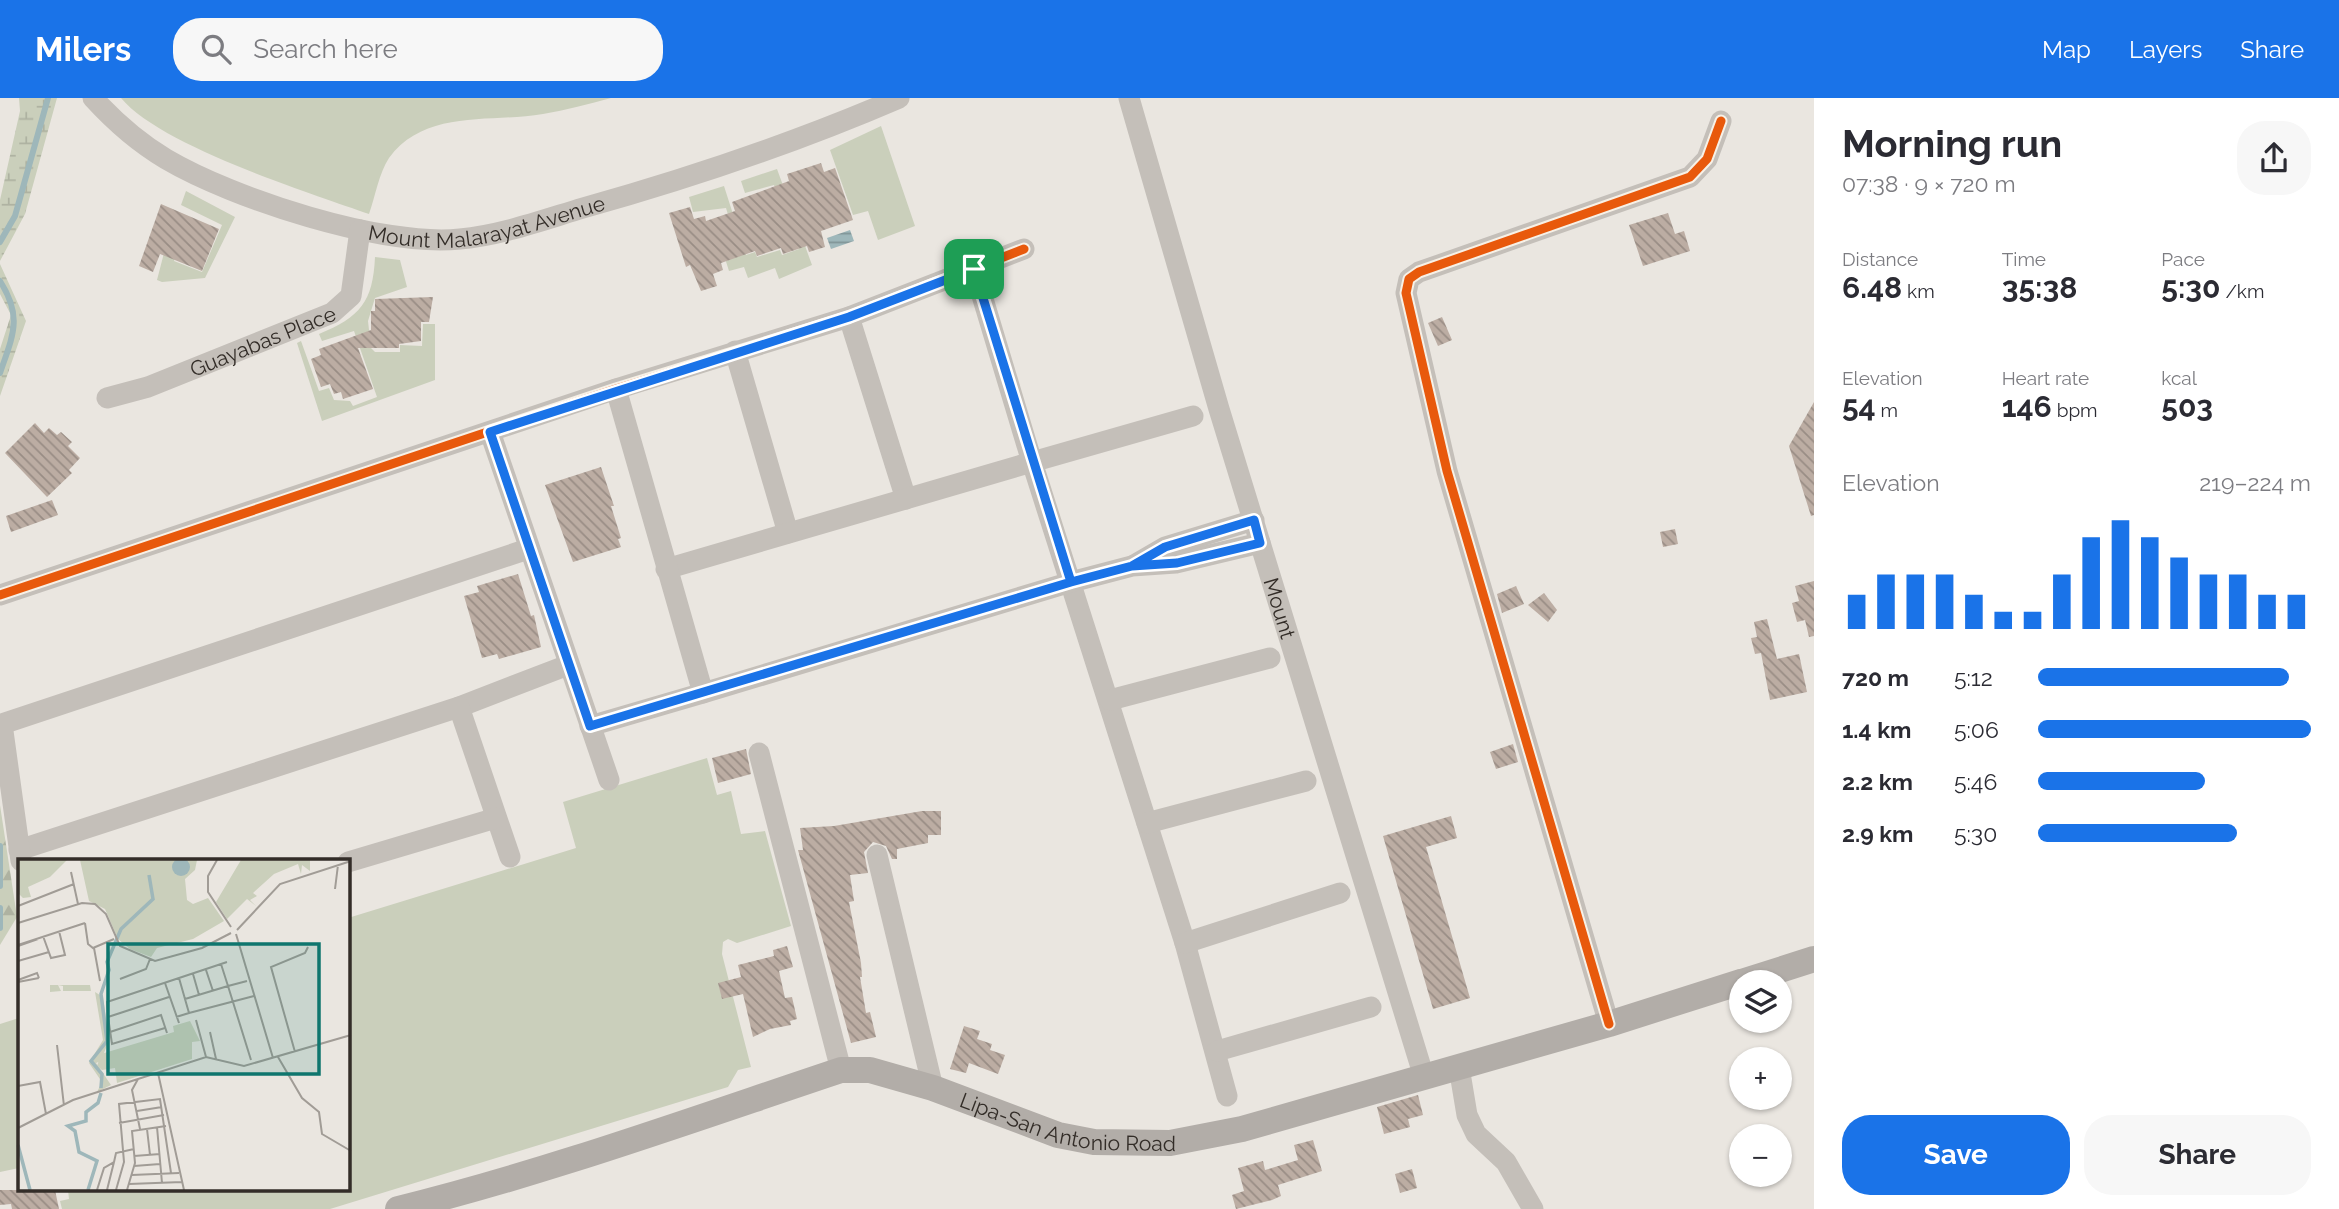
<!DOCTYPE html>
<html lang="en">
<head>
<meta charset="utf-8">
<style>
  :root { --surface:#fff; --page:#f7f7f7; --text:#2b2b33; --muted:#7c7c81; --accent:#1a73e8 }
  body { margin:0; font-family:Raleway,sans-serif; background:var(--page); color:var(--text); height:100vh; display:flex; flex-direction:column; font-size:26px; white-space:nowrap }
  * { box-sizing:border-box; margin:0 }
  p { font-size:23px; color:var(--muted) }
  .icon { flex:none; width:38px; height:38px; fill:none; stroke:currentColor; stroke-width:2; stroke-linecap:round; stroke-linejoin:round }
  .map { position:relative; flex:1; overflow:hidden }
  .panel { display:flex; flex-direction:column; background:var(--surface); width:525px }
  .panel>* { flex:none }
  .buttons { position:absolute; left:1729px; top:872px; display:grid; gap:14px }
  .buttons a { display:grid; place-items:center; width:63px; height:63px; border-radius:50%; background:var(--surface); box-shadow:0 2px 5px #0004; font-size:35px }
  .pin { position:absolute; display:grid; place-items:center; width:60px; height:60px; color:#fff; margin:-30px; border-radius:14px; box-shadow:0 4px 10px #0006 }
  .round { display:grid; place-items:center; flex:none; width:74px; height:74px; border-radius:28px; background:var(--page) }
  .summary { display:flex; align-items:center; justify-content:space-between; height:119px; padding:0 28px }
  h1 { font-size:38px; font-weight:700; line-height:52px }
  .stats { display:grid; grid-template-columns:repeat(3,1fr); gap:10px; height:119px; padding:7px 28px }
  .stats div { display:grid; align-content:center }
  .stats b { font-size:30px; font-weight:700 }
  .stats small { font-size:19px; font-weight:400 }
  .stats p { font-size:19px }
  .chart { height:196px; padding:14px 28px }
  .chart p { display:flex; justify-content:space-between }
  .chart svg { width:100%; height:126px; margin-top:7px; stroke:var(--accent); stroke-width:6 }
  .action { display:flex; gap:14px; margin-top:auto; padding:14px 28px }
  .action a { flex:1; height:80px; border-radius:28px; background:var(--accent); color:#fff; font-size:28px; font-weight:700; line-height:80px; text-align:center }
  .action a+a { background:var(--page); color:var(--text) }
  ul { padding:0 28px; list-style:none; font-size:23px }
  li { display:grid; grid-template-columns:112px 84px 1fr; align-items:center; height:52px }
  li i { height:18px; border-radius:9px; background:var(--accent) }
  header { display:flex; align-items:center; gap:42px; box-sizing:border-box; height:98px; padding:0 35px; background:var(--accent); color:#fff }
  header strong { font-size:33px }
  nav { display:flex; gap:38px; margin-inline-start:auto; font-size:24px }
  .search { width:490px; height:63px; background:var(--page); display:flex; align-items:center; gap:18px; box-sizing:border-box; padding:0 24px; border-radius:28px; color:var(--muted); font-size:26px }
  main { display:flex; flex:1; min-height:0 }
  .map>svg:first-child { display:block }
</style>
</head>
<body>
<header>
<strong>Milers</strong>
<div class="search"><svg class="icon" aria-label="search" viewBox="0 0 24 24"><circle cx="10" cy="10" r="6"/><path d="M15 15l6 6"/></svg>Search here</div>
<nav><a>Map</a><a>Layers</a><a>Share</a></nav>
</header>
<main>
<div class="map">
<svg width="1814" height="1111" viewBox="0 0 1814 1111">
  <defs>
    <pattern id="forest-firs" width="22" height="20" patternUnits="userSpaceOnUse" patternTransform="scale(1.75)"><rect width="22" height="20" fill="#cacfbb"/><path d="M5 1l3.5 6h-7zM16 11l3.5 6h-7z" fill="#aeb2a1"/></pattern>
    <pattern id="wetland-marsh" width="20" height="14" patternUnits="userSpaceOnUse" patternTransform="scale(1.75)"><rect width="20" height="14" fill="#cacfbb"/><path d="M1 5h8M5 5V1M11 12h8M15 12V8" fill="none" stroke="#aeb2a1"/></pattern>
    <pattern id="water-rules" width="6" height="5" patternUnits="userSpaceOnUse" patternTransform="scale(1.75)"><rect width="6" height="5" fill="#9eb7ba"/><path d="M0 2.5h6" fill="none" stroke="#819597"/></pattern>
    <pattern id="building-back-hatch" width="6" height="6" patternUnits="userSpaceOnUse" patternTransform="scale(1.75)"><rect width="6" height="6" fill="#bcada3"/><path d="M-1 5l2 2M0 0l6 6M5-1l2 2" fill="none" stroke="#998d85"/></pattern>
  </defs>
  <rect width="100%" height="100%" fill="#eae6e0"/>
  <g fill="#cacfbb">
    <path d="M 121,0 L 611,0 C 589,6 566,12 543,16 C 490,25 425,11 389,60 C 379,75 375,99 369,116 C 307,94 161,48 121,0 Z"/>
    <path d="M 881,28 L 915,128 L 878,142 L 868,113 L 853,117 L 830,52 Z"/>
    <path d="M 777,71 L 812,167 L 779,181 L 775,170 L 748,180 L 744,169 L 729,173 L 723,154 L 738,149 L 726,110 L 693,114 L 689,99 L 724,88 L 746,157 L 755,154 L 757,159 L 780,152 L 782,157 L 799,151 L 774,87 L 745,95 L 741,83 Z"/>
    <path d="M 186,93 L 235,119 L 205,180 L 162,184 L 157,182 L 164,155 L 178,153 L 174,163 L 202,174 L 222,127 L 181,107 Z"/>
    <path d="M 375,159 L 400,162 L 407,189 L 375,200 L 368,223 L 371,250 L 375,254 L 400,254 L 400,247 L 422,248 L 423,226 L 435,226 L 435,282 L 322,323 L 297,245 L 301,243 L 319,293 L 329,290 L 334,302 L 350,303 L 353,308 L 377,299 L 354,233 L 322,243 L 319,236 C 360,219 373,204 375,159 Z"/>
    <path d="M 707,660 L 717,697 L 731,693 L 741,736 L 765,733 L 791,828 L 737,845 L 728,841 L 723,844 L 722,856 L 751,969 L 738,972 L 728,989 L 330,1111 L 62,1111 L 60,1103 L 69,1101 L 68,1092 L 348,1092 L 348,820 L 576,750 L 563,704 Z"/>
    <path d="M 19,920 L 19,1070 L 0,1074 L 0,926 Z"/>
  </g>
  <path fill="url(#forest-firs)" d="M 0,707 L 17,819 L 0,847 Z"/>
  <g fill="url(#wetland-marsh)">
    <path d="M 19,0 L 57,0 L 25,116 L 0,163 L 0,102 L 20,13 Z"/>
    <path d="M 0,166 L 26,223 L 0,298 L 0,251 L 11,217 L 0,196 Z"/>
  </g>
  <path fill="url(#water-rules)" d="M 850,132 L 854,143 L 831,151 L 827,140 Z"/>
  <g fill="none" stroke-linecap="round" stroke-linejoin="round">
    <g stroke="#9eb7ba" stroke-width="6">
      <path d="M 0,144 L 15,118 L 48,0"/>
      <path d="M 0,183 C 23,219 13,237 0,275"/>
      <path d="M 0,748 L 0,788"/>
      <path d="M 0,810 L 0,830"/>
    </g>
  </g>
  <g fill="url(#building-back-hatch)">
    <path d="M 821,65 L 824,74 L 835,70 L 853,122 L 821,133 L 825,149 L 809,154 L 807,148 L 783,156 L 781,150 L 757,158 L 755,153 L 721,165 L 723,172 L 713,176 L 717,188 L 701,193 L 690,167 L 686,169 L 669,115 L 690,109 L 694,121 L 705,118 L 706,123 L 735,113 L 732,104 L 789,83 L 787,76 Z"/>
    <path d="M 161,106 L 219,131 L 202,173 L 160,156 L 153,174 L 139,168 Z"/>
    <path d="M 1668,115 L 1675,136 L 1684,133 L 1690,153 L 1643,168 L 1629,127 Z"/>
    <path d="M 433,199 L 429,224 L 421,224 L 421,243 L 399,246 L 399,250 L 358,250 L 373,291 L 343,301 L 341,294 L 334,296 L 330,286 L 321,289 L 311,261 L 321,257 L 319,251 L 371,232 L 371,213 L 375,213 L 375,201 Z"/>
    <path d="M 1442,219 L 1452,242 L 1438,248 L 1428,225 Z"/>
    <path d="M 1814,304 L 1814,417 L 1811,418 L 1789,348 Z"/>
    <path d="M 35,325 L 44,335 L 49,330 L 57,337 L 61,334 L 72,344 L 68,348 L 80,360 L 69,372 L 72,375 L 47,399 L 5,355 Z"/>
    <path d="M 601,369 L 614,408 L 611,408 L 621,440 L 618,441 L 621,449 L 573,464 L 545,387 Z"/>
    <path d="M 52,402 L 58,417 L 11,434 L 6,418 Z"/>
    <path d="M 1675,431 L 1678,446 L 1663,449 L 1660,434 Z"/>
    <path d="M 518,476 L 531,518 L 534,517 L 541,549 L 499,561 L 497,556 L 482,560 L 464,498 L 479,494 L 477,488 Z"/>
    <path d="M 1814,483 L 1814,538 L 1809,539 L 1805,522 L 1797,524 L 1792,505 L 1799,503 L 1795,488 Z"/>
    <path d="M 1516,488 L 1524,506 L 1502,515 L 1497,496 Z"/>
    <path d="M 1544,495 L 1557,512 L 1548,524 L 1528,507 Z"/>
    <path d="M 1767,521 L 1777,561 L 1799,556 L 1807,594 L 1770,602 L 1761,555 L 1755,556 L 1751,540 L 1757,539 L 1754,524 Z"/>
    <path d="M 1513,646 L 1518,664 L 1496,671 L 1490,654 Z"/>
    <path d="M 746,651 L 751,676 L 718,685 L 712,660 Z"/>
    <path d="M 922,713 L 941,713 L 941,737 L 928,737 L 928,745 L 897,751 L 897,761 L 892,761 L 886,748 L 873,744 L 864,754 L 868,775 L 850,777 L 854,803 L 849,804 L 861,865 L 862,879 L 860,879 L 866,915 L 870,914 L 876,939 L 851,945 L 798,752 L 803,752 L 800,730 L 834,728 Z"/>
    <path d="M 1451,718 L 1457,740 L 1426,749 L 1470,900 L 1433,911 L 1383,738 Z"/>
    <path d="M 787,848 L 793,869 L 779,873 L 785,900 L 792,899 L 797,921 L 790,923 L 791,927 L 770,931 L 753,939 L 743,896 L 722,901 L 718,885 L 741,879 L 738,867 L 774,858 L 773,852 Z"/>
    <path d="M 964,928 L 980,933 L 977,941 L 992,946 L 990,952 L 1005,957 L 998,976 L 969,965 L 966,975 L 950,971 Z"/>
    <path d="M 1418,997 L 1423,1017 L 1408,1021 L 1410,1029 L 1384,1036 L 1377,1009 Z"/>
    <path d="M 1313,1042 L 1322,1073 L 1278,1087 L 1281,1098 L 1272,1102 L 1236,1111 L 1232,1097 L 1244,1093 L 1238,1070 L 1263,1063 L 1265,1072 L 1298,1062 L 1294,1047 Z"/>
    <path d="M 1412,1071 L 1417,1090 L 1400,1095 L 1395,1076 Z"/>
    <path d="M 0,1092 L 55,1092 L 59,1111 L 12,1111 L 11,1106 L 0,1107 Z"/>
  </g>
  <g fill="none" stroke-linecap="round" stroke-linejoin="round">
    <g stroke="#c4bfb9" stroke-width="21">
      <path id="s1" d="M 93,0 C 114,23 139,45 166,61 C 234,101 382,149 460,141 C 502,137 543,122 583,110 C 690,80 797,44 899,0"/>
      <path id="s2" d="M 1129,0 L 1219,311 L 1424,979"/>
      <path d="M 849,219 L 906,401"/>
      <path d="M 735,253 L 788,435"/>
      <path id="s3" d="M 107,300 L 148,289 L 332,215 L 351,198 L 360,132"/>
      <path d="M 1193,318 L 1032,364 L 1185,845 L 1227,998"/>
      <path d="M 490,334 L 609,682"/>
      <path d="M 1134,467 L 1165,449 L 1254,422"/>
      <path d="M 666,471 L 1032,364 L 974,171"/>
      <path d="M 0,497 L 616,291 L 849,219 L 1024,151"/>
      <path d="M 703,595 L 1071,484 L 1132,468 L 1176,465 L 1260,445"/>
      <path d="M 1110,602 L 1270,560"/>
      <path d="M 459,609 L 568,567"/>
      <path d="M 590,628 L 703,595 L 616,291"/>
      <path d="M 759,655 L 841,972"/>
      <path d="M 1147,725 L 1306,683"/>
      <path d="M 19,752 L 459,609 L 510,759"/>
      <path d="M 877,757 L 933,990"/>
      <path d="M 21,763 L 2,626 L 528,451"/>
      <path d="M 348,764 L 496,720"/>
      <path d="M 1185,845 L 1340,795"/>
      <path d="M 1609,926 L 1447,373 L 1406,195 L 1409,181 L 1419,174 L 1690,79 L 1707,61 L 1721,23"/>
      <path d="M 1217,953 L 1371,909"/>
      <path d="M 1459,969 L 1467,1017 L 1476,1036 L 1506,1064 L 1533,1111"/>
    </g>
    <g stroke="#b2ada8" stroke-width="26">
      <path d="M 1742,884 L 1814,861"/>
      <path id="s4" d="M 398,1111 C 548,1074 694,1021 841,972 L 870,972 L 933,990 L 1058,1037 L 1094,1044 L 1170,1045 L 1242,1031 L 1609,926 L 1741,884"/>
    </g>
    <defs>
      <g id="cycleway">
        <path d="M 0,497 L 616,291 L 849,219 L 1024,151"/>
        <path d="M 1609,926 L 1447,373 L 1406,195 L 1409,181 L 1419,174 L 1690,79 L 1707,61 L 1721,23"/>
      </g>
    </defs>
    <use href="#cycleway" stroke="#f7f1e7" stroke-width="13"/>
    <use href="#cycleway" stroke="#e8590c" stroke-width="9"/>
  </g>
  <g fill="none" stroke-linecap="round" stroke-linejoin="round">
    <defs>
      <path id="route" d="M 974,171 L 849,219 L 490,334 L 590,628 L 1071,484 L 1132,468 L 1177,465 L 1260,445 L 1254,422 L 1165,449 L 1132,468 L 1071,484 L 974,171"/>
    </defs>
    <use href="#route" stroke="#fff" stroke-width="14"/>
    <use href="#route" stroke="#1a73e8" stroke-width="9"/>
  </g>
  <g text-anchor="middle" dominant-baseline="central" stroke-width="5" stroke-linejoin="round" paint-order="stroke">
    <g font-size="21" fill="#332d28" stroke="#f7f1e7">
      <text stroke="none"><textPath href="#s1" startOffset="432">Mount Malarayat Avenue</textPath></text>
      <text stroke="none"><textPath href="#s3" startOffset="166">Guayabas Place</textPath></text>
      <text stroke="none"><textPath href="#s2" startOffset="532">Mount</textPath></text>
      <text stroke="none"><textPath href="#s4" startOffset="700">Lipa-San Antonio Road</textPath></text>
    </g>
  </g>
  <g transform="translate(18 761)">
    <rect width="332" height="332" fill="#eae6e0"/>
    <path d="M 0,1 L 49,1 L 32,18 L 10,28 L 13,38 L 5,39 L 0,34 ZM 62,1 L 179,1 L 177,11 L 167,20 L 169,41 L 175,45 L 190,39 L 206,62 L 175,80 L 139,89 L 133,98 L 112,90 L 100,80 L 87,50 L 71,42 ZM 223,1 L 292,1 L 292,12 L 284,6 L 283,15 L 280,5 L 256,15 L 235,34 L 239,37 L 232,41 L 238,47 L 229,40 L 209,60 L 198,43 ZM 32,126 L 72,126 L 73,132 L 45,132 L 45,127 L 40,126 L 43,132 L 32,133 ZM 172,162 L 182,182 L 174,183 L 174,200 L 99,224 L 97,209 L 84,211 L 79,207 L 83,195 L 156,173 L 155,167 Z" fill="#cacfbb"/>
    <path d="M 77,133 L 85,138 L 91,181 L 83,202 L 78,204 L 93,226 L 79,233 L 84,223 L 71,204 L 85,181 Z" fill="#cacfbb"/>
    <path d="M154 8a9 9 0 1 1 18 0a9 9 0 1 1-18 0Z" fill="#9eb7ba"/>
    <path fill="none" stroke="#9eb7ba" stroke-width="3.5" d="M 83,229 L 84,215 L 73,202 L 89,182 L 83,135 L 91,111 L 89,103 L 103,70 L 135,40 L 131,16M 0,286 L 12,331M 70,331 L 79,302 L 61,293 L 57,272 L 50,267 L 68,262 L 68,253 L 80,244 L 83,234"/>
    <path fill="none" stroke="#a19c96" stroke-width="2" d="M 199,1 L 190,17 L 190,33 L 213,68M 53,13 L 60,45M 317,30 L 320,6M 0,47 L 56,25M 0,64 L 64,44 L 77,45 L 88,55 L 102,87 L 137,102 L 184,89 L 213,74M 67,64 L 70,85 L 75,89 L 96,80M 219,71 L 262,25 L 333,2M 218,75 L 255,199M 25,77 L 33,99 L 47,96 L 41,72M 0,86 L 67,64M 0,87 L 20,80M 76,89 L 82,122M 0,102 L 31,93M 188,111 L 195,132M 175,115 L 181,136M 102,120 L 128,110 L 132,100M 0,121 L 19,114 L 21,119M 229,122 L 210,127 L 233,201M 0,123 L 21,119M 147,124 L 161,164M 167,140 L 210,127 L 203,105M 171,154 L 236,137M 90,158 L 89,143 L 209,103M 158,158 L 171,154 L 161,119M 178,161 L 188,198M 147,169 L 94,185 L 90,158 L 151,138M 92,173 L 143,156 L 149,174M 192,173 L 198,200M 39,186 L 46,247M 277,193 L 253,108 L 287,94 L 290,88M 260,198 L 284,239 L 301,253 L 304,275 L 333,292M 140,214 L 166,331M 120,220 L 114,231 L 122,270M 0,227 L 22,223 L 28,255M 119,252 L 144,248M 101,264 L 146,256M 139,268 L 144,324M 0,269 L 55,241 L 188,198 L 226,207 L 333,176M 129,270 L 132,296M 116,297 L 142,295M 116,307 L 142,305M 114,316 L 161,314M 111,325 L 164,323M 79,331 L 86,309 L 96,303 L 98,294 L 116,290M 89,331 L 96,303M 98,331 L 106,303 L 101,245 L 142,240 L 153,314M 109,331 L 117,304 L 114,272 L 148,267"/>
    <path fill="#0f766e" fill-opacity="0.15" stroke="#0f766e" stroke-width="3.5" d="M 90,85 L 301,85 L 301,215 L 90,215 Z"/>
    <rect width="332" height="332" fill="none" stroke="#332d28" stroke-width="3.5"/>
  </g>
</svg>
<div class="buttons">
<a><svg class="icon" aria-label="layers" viewBox="0 0 24 24"><path d="M12 4l9 5-9 5-9-5zM3 14l9 5 9-5"/></svg></a>
<a>+</a>
<a>−</a>
</div>
<div class="pin" style="left:974px;top:171px;background:#1e9e55"><svg class="icon" aria-label="arrive" viewBox="0 0 24 24"><path d="M6 21V4h12l-3 4 3 4H6"/></svg></div>
</div>
<section class="panel">
<div class="summary"><div><h1>Morning run</h1><p>07:38 · 9 × 720 m</p></div><a class="round"><svg class="icon" aria-label="share" viewBox="0 0 24 24"><path d="M12 15V3M7 8l5-5 5 5M5 13v7h14v-7"/></svg></a></div>
<div class="stats">
<div><p>Distance</p><b>6.48<small> km</small></b></div>
<div><p>Time</p><b>35:38</b></div>
<div><p>Pace</p><b>5:30<small> /km</small></b></div>
</div>
<div class="stats">
<div><p>Elevation</p><b>54<small> m</small></b></div>
<div><p>Heart rate</p><b>146<small> bpm</small></b></div>
<div><p>kcal</p><b>503</b></div>
</div>
<div class="chart"><p><span>Elevation</span>219–224 m</p>
<svg viewBox="0 0 160 44" preserveAspectRatio="none"><path d="M5 44V32M15 44V25M25 44V25M35 44V25M45 44V32M55 44V38M65 44V38M75 44V25M85 44V12M95 44V6M105 44V12M115 44V19M125 44V25M135 44V25M145 44V32M155 44V32"/></svg>
</div>
<ul>
<li><b>720 m</b>5:12<i style="width:92%"></i></li>
<li><b>1.4 km</b>5:06<i style="width:100%"></i></li>
<li><b>2.2 km</b>5:46<i style="width:61%"></i></li>
<li><b>2.9 km</b>5:30<i style="width:73%"></i></li>
</ul>
<div class="action"><a>Save</a><a>Share</a></div>
</section>
</main>
</body>
</html>
